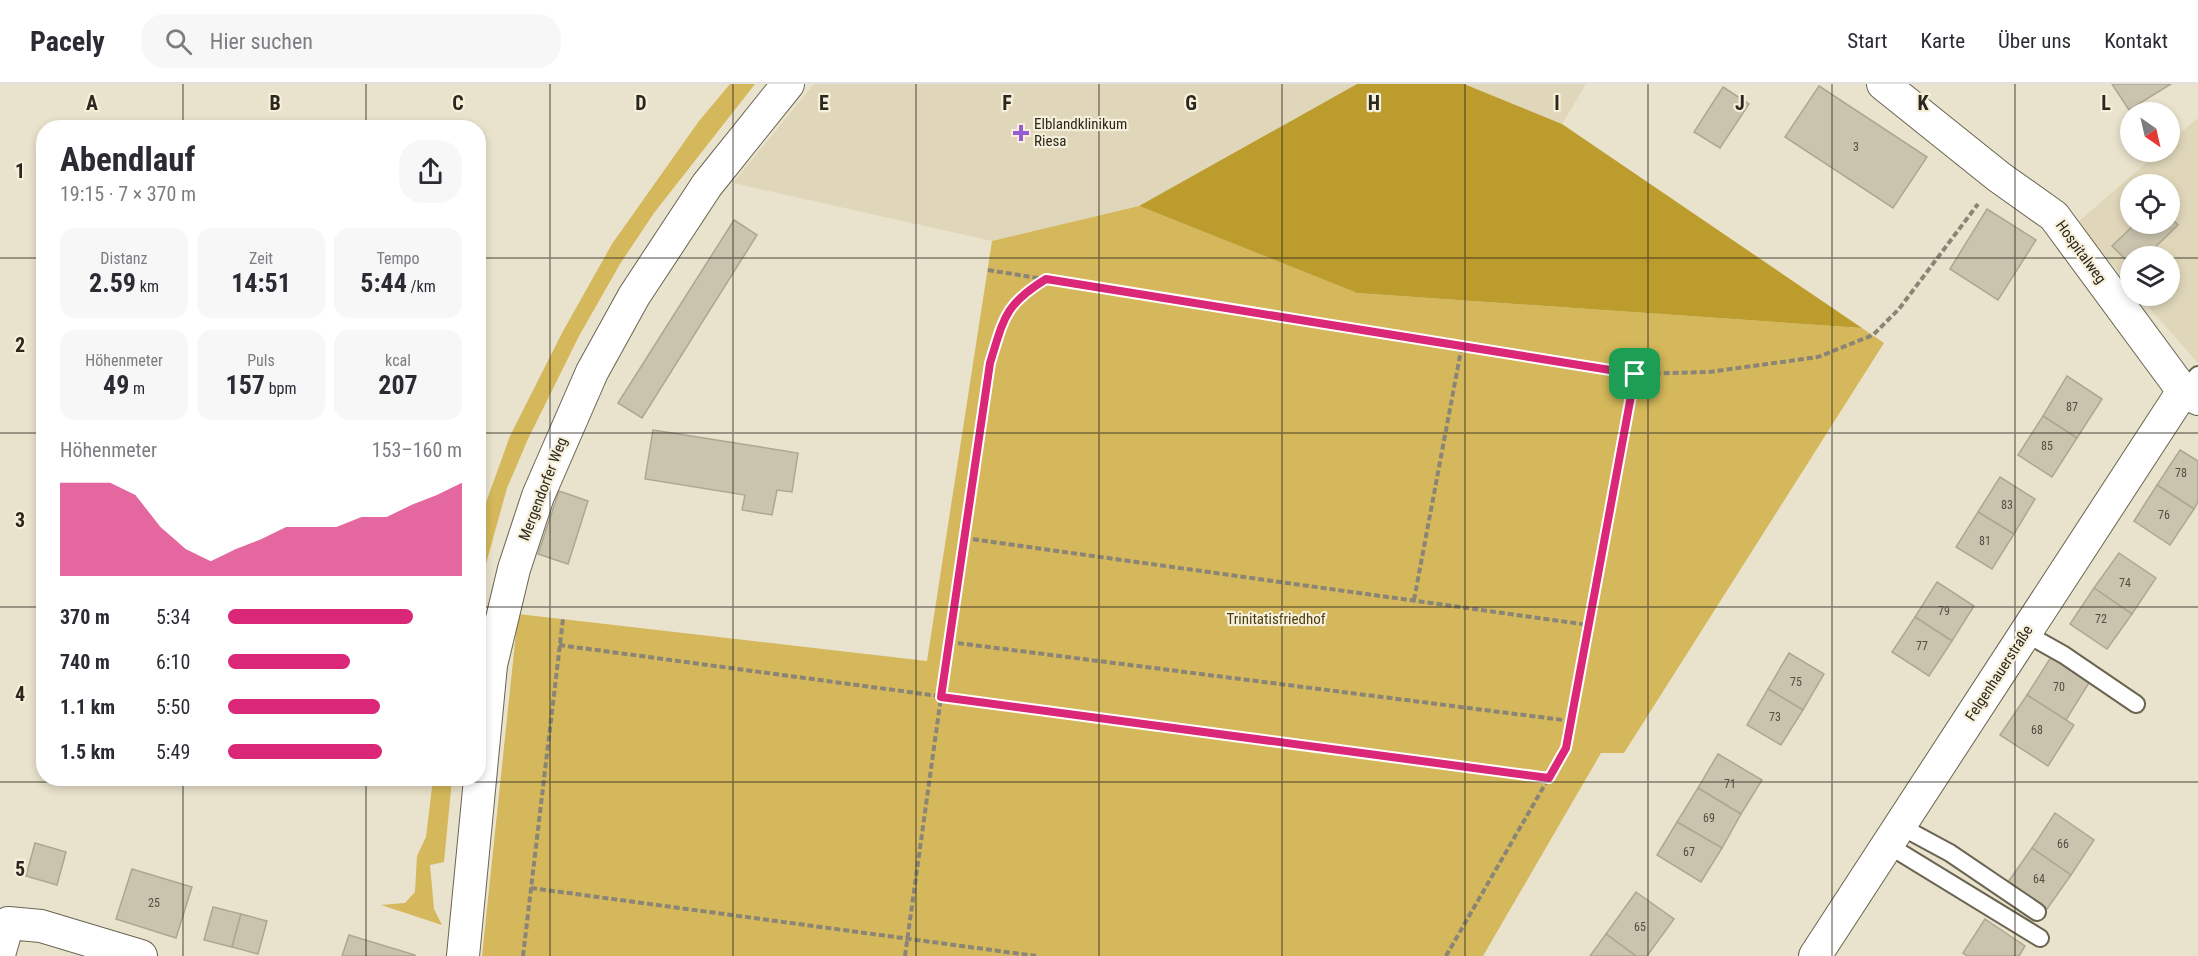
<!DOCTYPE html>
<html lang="de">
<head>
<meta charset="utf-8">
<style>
  :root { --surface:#fff; --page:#f7f7f7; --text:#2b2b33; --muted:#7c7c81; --line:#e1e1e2; --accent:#db2777 }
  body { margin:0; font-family:"Roboto Condensed",sans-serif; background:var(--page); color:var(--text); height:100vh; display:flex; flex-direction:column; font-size:22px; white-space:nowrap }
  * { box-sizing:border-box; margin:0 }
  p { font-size:20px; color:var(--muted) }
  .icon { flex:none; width:33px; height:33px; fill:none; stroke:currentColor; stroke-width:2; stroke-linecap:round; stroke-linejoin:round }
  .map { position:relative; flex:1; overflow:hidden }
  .sheet { position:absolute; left:36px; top:36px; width:450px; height:666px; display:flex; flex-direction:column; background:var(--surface); border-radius:24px; box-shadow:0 3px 9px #0003 }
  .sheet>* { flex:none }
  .needle { width:39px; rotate:146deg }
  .tools { position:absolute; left:2120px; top:18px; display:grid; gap:12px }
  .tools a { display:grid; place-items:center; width:60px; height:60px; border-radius:50%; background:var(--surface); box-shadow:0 3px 9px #0003; font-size:30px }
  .pin { position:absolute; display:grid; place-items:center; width:51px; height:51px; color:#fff; margin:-26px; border-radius:12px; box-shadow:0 3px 9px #0006 }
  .round { display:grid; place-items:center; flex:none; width:63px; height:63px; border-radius:24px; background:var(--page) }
  .summary { display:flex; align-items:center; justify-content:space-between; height:102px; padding:0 24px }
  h1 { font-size:33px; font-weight:700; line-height:45px }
  .metrics { display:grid; grid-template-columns:repeat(3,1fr); gap:9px; height:102px; padding:6px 24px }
  .metrics div { display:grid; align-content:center; border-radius:15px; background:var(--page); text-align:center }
  .metrics b { font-size:26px; font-weight:700 }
  .metrics small { font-size:16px; font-weight:400 }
  .metrics p { font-size:16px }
  .chart { height:168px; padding:12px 24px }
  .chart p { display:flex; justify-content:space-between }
  .chart svg { width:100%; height:108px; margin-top:6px; fill:var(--accent); opacity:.7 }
  ul { padding:0 24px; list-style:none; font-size:20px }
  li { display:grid; grid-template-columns:96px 72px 1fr; align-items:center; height:45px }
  li i { height:15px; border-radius:8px; background:var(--accent) }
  header { display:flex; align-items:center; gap:36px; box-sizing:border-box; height:84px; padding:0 30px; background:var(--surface); border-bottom:2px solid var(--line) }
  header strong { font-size:28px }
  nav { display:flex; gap:33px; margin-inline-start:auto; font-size:21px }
  .search { width:420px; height:54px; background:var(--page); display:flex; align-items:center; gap:15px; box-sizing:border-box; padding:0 21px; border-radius:24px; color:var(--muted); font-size:22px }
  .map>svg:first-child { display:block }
</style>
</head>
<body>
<header>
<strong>Pacely</strong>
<div class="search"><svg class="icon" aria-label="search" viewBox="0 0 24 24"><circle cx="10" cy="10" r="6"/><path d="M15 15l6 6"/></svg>Hier suchen</div>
<nav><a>Start</a><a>Karte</a><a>Über uns</a><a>Kontakt</a></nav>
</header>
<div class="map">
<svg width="2198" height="872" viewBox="0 0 2198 872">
  <rect width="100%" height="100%" fill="#e9e2cc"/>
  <g fill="#e0d7ba" fill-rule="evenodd">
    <path d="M 814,0 L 1357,0 L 1139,122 L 992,157 L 733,99 Z"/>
    <path d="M 1464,0 L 1586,0 L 1562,40 Z"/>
    <path d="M 2198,34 L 2198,279 L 2139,212 L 2169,212 L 2169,172 L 2130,172 L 2130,201 L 2077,139 L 2159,68 L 2169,68 L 2169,59 ZM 2130,100 L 2169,100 L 2169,140 L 2130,140 Z"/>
  </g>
  <g fill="#d4b85b">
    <path d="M 730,0 L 755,0 L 654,129 L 620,180 L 579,252 L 528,355 L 507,404 L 479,505 L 479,438 L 510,352 L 562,249 L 612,160 L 699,37 Z"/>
    <path d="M 1139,122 L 1357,209 L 1862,244 L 1884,259 L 1624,669 L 1601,669 L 1483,872 L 482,872 L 518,530 L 927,577 L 992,157 Z"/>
    <path d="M 433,695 L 452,695 L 444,778 L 430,781 L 434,825 L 442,841 L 381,821 L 405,819 L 415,808 L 417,772 L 426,753 Z"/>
  </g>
  <path fill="#bb9c2d" d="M 1357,0 L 1464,0 L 1562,40 L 1862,244 L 1357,209 L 1139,122 Z"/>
  <g fill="#cac4ae" stroke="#ada792" stroke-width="1.5">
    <path d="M 2112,0 L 2171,0 L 2129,26 Z"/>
    <path d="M 1819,2 L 1927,73 L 1893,124 L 1785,53 Z"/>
    <path d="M 1723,3 L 1749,20 L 1720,64 L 1694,48 Z"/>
    <path d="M 1987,125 L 2036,156 L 1998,216 L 1950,185 Z"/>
    <path d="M 2169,132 L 2178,141 L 2146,172 L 2130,172 L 2130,180 L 2112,162 L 2135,140 L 2169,140 Z"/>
    <path d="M 734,136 L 757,151 L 642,334 L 618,319 Z"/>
    <path d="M 2067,292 L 2102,315 L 2077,354 L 2043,332 Z"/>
    <path d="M 2043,332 L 2077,354 L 2052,393 L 2018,371 Z"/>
    <path d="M 653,346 L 798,369 L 792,408 L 777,406 L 772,431 L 742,426 L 745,411 L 645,395 Z"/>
    <path d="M 2180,366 L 2198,377 L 2198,418 L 2194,425 L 2157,401 Z"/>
    <path d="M 2000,393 L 2035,415 L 2014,450 L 1978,428 Z"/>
    <path d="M 2157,401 L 2194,425 L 2170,461 L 2134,437 Z"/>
    <path d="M 559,407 L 588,417 L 568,480 L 538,470 Z"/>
    <path d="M 1978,428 L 2014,450 L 1992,485 L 1956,463 Z"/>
    <path d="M 2119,469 L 2156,494 L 2132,530 L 2094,504 Z"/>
    <path d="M 1937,498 L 1974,522 L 1952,557 L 1915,533 Z"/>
    <path d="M 2094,504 L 2132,530 L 2107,565 L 2070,540 Z"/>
    <path d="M 1915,533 L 1952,557 L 1929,592 L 1892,568 Z"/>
    <path d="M 1789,569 L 1824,590 L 1803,626 L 1768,605 Z"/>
    <path d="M 2053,570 L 2092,594 L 2066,636 L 2027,611 Z"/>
    <path d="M 1768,605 L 1803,626 L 1781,661 L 1747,641 Z"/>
    <path d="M 2027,611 L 2074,641 L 2048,682 L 2000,651 Z"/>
    <path d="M 1718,670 L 1762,696 L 1741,730 L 1698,704 Z"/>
    <path d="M 1698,704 L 1741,730 L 1722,764 L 1677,738 Z"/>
    <path d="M 2055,729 L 2094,756 L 2071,791 L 2032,764 Z"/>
    <path d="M 1677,738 L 1722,764 L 1701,798 L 1657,771 Z"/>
    <path d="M 35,759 L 66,768 L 57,801 L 26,792 Z"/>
    <path d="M 2032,764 L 2071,791 L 2047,825 L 2008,798 Z"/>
    <path d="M 132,785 L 192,803 L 176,854 L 116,835 Z"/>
    <path d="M 1636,808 L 1674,835 L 1647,872 L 1636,872 L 1606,850 Z"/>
    <path d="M 213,823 L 241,830 L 232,863 L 204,856 Z"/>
    <path d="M 241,830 L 267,837 L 258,870 L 232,863 Z"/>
    <path d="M 1985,835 L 2025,862 L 2019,872 L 1967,872 L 1963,869 Z"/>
    <path d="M 1606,850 L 1636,872 L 1590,872 Z"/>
    <path d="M 349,851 L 415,871 L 415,872 L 342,872 Z"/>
  </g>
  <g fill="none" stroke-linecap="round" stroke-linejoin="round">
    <defs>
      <g id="service">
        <path d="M 2183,307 L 2198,291"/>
        <path d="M 2025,549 L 2064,571 L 2136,620"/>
        <path d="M 1900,742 L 1950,769 L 2037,828"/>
        <path d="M 1888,761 L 2040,854"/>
      </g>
      <g id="minor">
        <path d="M 1883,0 L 1999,93 L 2054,132 L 2183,307 L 2198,315"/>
        <path d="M 0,867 L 8,839 L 41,842 L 141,872"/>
        <path d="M 463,872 L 491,581 L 514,485 L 538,412 L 592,288 L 634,212 L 707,101 L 788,0"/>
        <path d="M 1815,872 L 2183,307"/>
      </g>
    </defs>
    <use href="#service" stroke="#6a6450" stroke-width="20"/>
    <use href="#minor" stroke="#6a6450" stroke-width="34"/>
    <g stroke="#8a8576" stroke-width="4" stroke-dasharray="6 3" stroke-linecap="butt">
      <path d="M 988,186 L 1635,290 L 1709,288 L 1818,273 L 1873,251 L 1899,225 L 1978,120"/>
      <path d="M 964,454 L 1589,541"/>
      <path d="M 1414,516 L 1462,261"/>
      <path d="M 949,558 L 1571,637"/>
      <path d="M 559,561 L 1549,694"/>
      <path d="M 531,804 L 1036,872"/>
      <path d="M 523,872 L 563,535"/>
      <path d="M 905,872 L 941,613 L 990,279 L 1005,230 L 1025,208 L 1045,195"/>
      <path d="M 1446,872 L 1566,664 L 1635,290"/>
    </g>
    <use href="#service" stroke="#fff" stroke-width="16"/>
    <use href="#minor" stroke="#fff" stroke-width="32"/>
  </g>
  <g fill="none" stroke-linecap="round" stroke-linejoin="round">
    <defs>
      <path id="route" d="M 1046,195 L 1635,290 L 1566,664 L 1549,694 L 941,613 L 990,279 C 1004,234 1004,221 1046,195 Z"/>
    </defs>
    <use href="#route" stroke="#fff" stroke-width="12"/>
    <use href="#route" stroke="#db2777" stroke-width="8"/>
  </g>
  <path fill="none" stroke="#2a271f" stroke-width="1.5" stroke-opacity="0.55" d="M 183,0 L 183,44M 366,0 L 366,44M 550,0 L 550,872M 733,0 L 733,872M 916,0 L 916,872M 1099,0 L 1099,872M 1282,0 L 1282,872M 1465,0 L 1465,872M 1648,0 L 1648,872M 1832,0 L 1832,872M 2015,0 L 2015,872M 0,174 L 44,174M 478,174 L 2130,174M 2169,174 L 2198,174M 0,349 L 44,349M 478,349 L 2198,349M 0,523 L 44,523M 478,523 L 2198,523M 183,694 L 183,872M 366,694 L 366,872M 0,698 L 2198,698"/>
  <path fill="#965ed6" stroke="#f6efd9" stroke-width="2" d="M1018 40h6v6h6v6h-6v6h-6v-6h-6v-6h6z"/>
  <g text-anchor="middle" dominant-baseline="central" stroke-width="4.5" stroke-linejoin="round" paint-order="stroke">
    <g font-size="12" fill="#524e43">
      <text x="1856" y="63">3</text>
      <text x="2072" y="323">87</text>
      <text x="2047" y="362">85</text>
      <text x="2181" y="389">78</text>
      <text x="2007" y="421">83</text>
      <text x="2164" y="431">76</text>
      <text x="1985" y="457">81</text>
      <text x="2125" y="499">74</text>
      <text x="1944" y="527">79</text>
      <text x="2101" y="535">72</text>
      <text x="1922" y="562">77</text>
      <text x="1796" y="598">75</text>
      <text x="2059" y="603">70</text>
      <text x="1775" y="633">73</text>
      <text x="2037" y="646">68</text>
      <text x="1730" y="700">71</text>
      <text x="1709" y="734">69</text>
      <text x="2063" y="760">66</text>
      <text x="1689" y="768">67</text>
      <text x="2039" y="795">64</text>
      <text x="154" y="819">25</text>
      <text x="1640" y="843">65</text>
    </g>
    <g font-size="15" fill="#2a271f" stroke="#f6efd9" text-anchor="start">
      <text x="1034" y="40">Elblandklinikum<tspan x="1034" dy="17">Riesa</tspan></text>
    </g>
    <g font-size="15" fill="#2a271f" stroke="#f6efd9">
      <text transform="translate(2081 168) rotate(54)">Hospitalweg</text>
      <text transform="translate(543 405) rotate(-69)">Mergendorfer Weg</text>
      <text transform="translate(1999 589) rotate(-57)">Felgenhauerstraße</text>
    </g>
    <g font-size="15" fill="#4b3f12" stroke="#f6efd9">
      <text x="1276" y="535">Trinitatisfriedhof</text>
    </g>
  </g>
  <g font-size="20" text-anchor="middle" font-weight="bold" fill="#2a271f" stroke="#f6efd9" stroke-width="4.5" stroke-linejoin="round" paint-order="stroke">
    <text x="92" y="26">A</text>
    <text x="275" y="26">B</text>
    <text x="458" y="26">C</text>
    <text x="641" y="26">D</text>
    <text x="824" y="26">E</text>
    <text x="1007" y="26">F</text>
    <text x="1191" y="26">G</text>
    <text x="1374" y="26">H</text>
    <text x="1557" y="26">I</text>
    <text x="1740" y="26">J</text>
    <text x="1923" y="26">K</text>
    <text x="2106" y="26">L</text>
    <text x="20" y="94">1</text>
    <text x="20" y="268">2</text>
    <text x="20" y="443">3</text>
    <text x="20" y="617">4</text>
    <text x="20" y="792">5</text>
  </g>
</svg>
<div class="tools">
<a><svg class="needle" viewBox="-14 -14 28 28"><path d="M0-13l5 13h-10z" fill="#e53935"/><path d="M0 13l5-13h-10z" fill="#7c7c81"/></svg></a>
<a><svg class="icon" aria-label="locate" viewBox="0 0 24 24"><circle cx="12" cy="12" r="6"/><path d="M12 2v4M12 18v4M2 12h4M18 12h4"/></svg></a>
<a><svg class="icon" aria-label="layers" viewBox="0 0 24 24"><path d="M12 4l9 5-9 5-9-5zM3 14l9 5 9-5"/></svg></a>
</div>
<div class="pin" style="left:1635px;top:290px;background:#1e9e55"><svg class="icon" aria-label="arrive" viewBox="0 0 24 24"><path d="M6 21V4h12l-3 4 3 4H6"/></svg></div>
<section class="sheet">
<div class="summary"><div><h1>Abendlauf</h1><p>19:15 · 7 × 370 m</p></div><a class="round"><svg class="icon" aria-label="share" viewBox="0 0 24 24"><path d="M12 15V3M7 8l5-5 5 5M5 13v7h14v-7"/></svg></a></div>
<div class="metrics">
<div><p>Distanz</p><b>2.59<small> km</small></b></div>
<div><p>Zeit</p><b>14:51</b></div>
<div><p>Tempo</p><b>5:44<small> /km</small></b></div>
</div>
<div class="metrics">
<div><p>Höhenmeter</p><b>49<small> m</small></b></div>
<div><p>Puls</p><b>157<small> bpm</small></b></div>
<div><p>kcal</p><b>207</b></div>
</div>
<div class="chart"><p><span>Höhenmeter</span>153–160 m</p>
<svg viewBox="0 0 160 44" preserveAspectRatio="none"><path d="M0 44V6L10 6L20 6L30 11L40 24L50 33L60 38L70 33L80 29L90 24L100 24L110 24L120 20L130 20L140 15L150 11L160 6V44z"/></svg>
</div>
<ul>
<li><b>370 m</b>5:34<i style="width:79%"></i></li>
<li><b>740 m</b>6:10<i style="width:52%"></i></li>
<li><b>1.1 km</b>5:50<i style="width:65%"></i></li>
<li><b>1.5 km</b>5:49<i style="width:66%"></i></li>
</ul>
</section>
</div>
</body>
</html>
